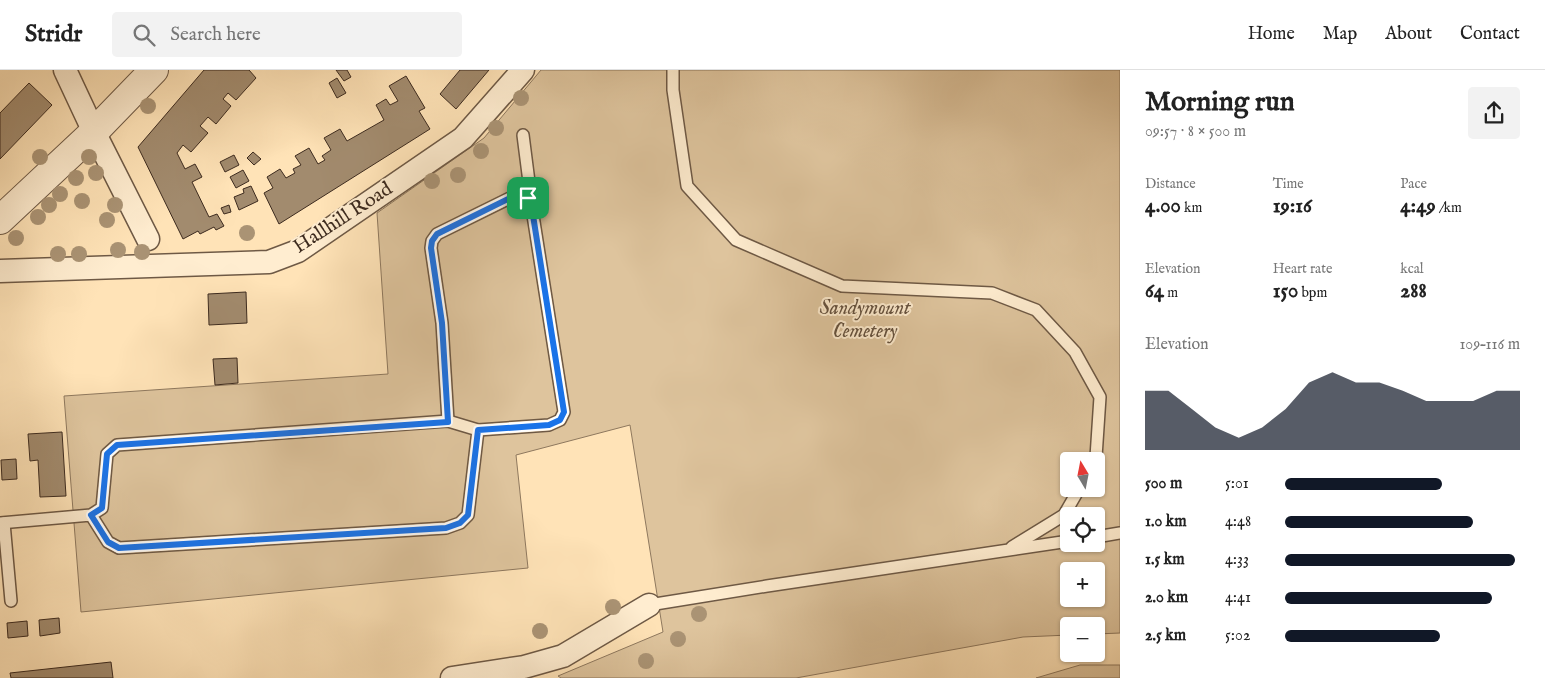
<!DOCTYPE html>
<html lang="en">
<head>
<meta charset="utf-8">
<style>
  :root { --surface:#fff; --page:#f2f2f2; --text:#222; --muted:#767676; --line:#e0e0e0; --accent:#111827 }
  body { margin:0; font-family:"IM FELL English",serif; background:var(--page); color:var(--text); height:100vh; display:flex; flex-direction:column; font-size:19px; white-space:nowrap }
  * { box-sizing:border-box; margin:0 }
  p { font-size:16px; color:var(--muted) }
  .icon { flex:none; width:28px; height:28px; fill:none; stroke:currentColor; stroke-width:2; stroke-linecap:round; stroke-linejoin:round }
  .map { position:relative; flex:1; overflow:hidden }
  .sheet { display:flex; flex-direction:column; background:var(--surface); width:425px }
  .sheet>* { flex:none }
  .needle { width:32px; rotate:350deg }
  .fabs { position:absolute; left:1060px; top:382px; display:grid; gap:10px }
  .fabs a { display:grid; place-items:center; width:45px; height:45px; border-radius:5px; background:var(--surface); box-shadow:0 1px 4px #0004; font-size:25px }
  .pin { position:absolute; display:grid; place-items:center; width:42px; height:42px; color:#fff; margin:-21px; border-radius:10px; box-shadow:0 2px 8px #0006 }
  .round { display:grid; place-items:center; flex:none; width:52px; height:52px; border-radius:5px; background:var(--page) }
  .overview { display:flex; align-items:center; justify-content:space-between; height:85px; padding:0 25px }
  h1 { font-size:28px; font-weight:700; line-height:38px }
  .metrics { display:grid; grid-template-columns:repeat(3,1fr); gap:8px; height:85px; padding:5px 25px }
  .metrics div { display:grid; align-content:center }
  .metrics b { font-size:21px; font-weight:700 }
  .metrics small { font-size:14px; font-weight:400 }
  .metrics p { font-size:14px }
  .chart { height:140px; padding:10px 25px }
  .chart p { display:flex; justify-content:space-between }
  .chart svg { width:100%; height:90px; margin-top:5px; fill:var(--accent); opacity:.7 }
  ul { padding:0 25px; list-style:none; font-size:16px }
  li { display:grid; grid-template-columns:80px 60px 1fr; align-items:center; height:38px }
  li i { height:12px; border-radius:6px; background:var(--accent) }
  header { display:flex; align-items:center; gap:30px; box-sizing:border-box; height:70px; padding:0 25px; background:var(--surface); border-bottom:1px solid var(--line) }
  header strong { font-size:24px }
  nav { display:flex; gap:28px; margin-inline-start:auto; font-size:18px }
  .search { width:350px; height:45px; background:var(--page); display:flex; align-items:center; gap:12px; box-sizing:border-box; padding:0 18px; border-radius:5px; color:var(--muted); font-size:19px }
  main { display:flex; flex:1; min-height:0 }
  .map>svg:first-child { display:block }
</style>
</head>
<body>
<header>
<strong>Stridr</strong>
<div class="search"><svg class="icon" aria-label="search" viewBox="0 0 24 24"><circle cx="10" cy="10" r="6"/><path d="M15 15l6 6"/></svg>Search here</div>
<nav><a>Home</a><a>Map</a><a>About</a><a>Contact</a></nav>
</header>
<main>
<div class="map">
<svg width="1120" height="608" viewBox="0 0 1120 608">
  <rect width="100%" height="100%" fill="#ffe3b7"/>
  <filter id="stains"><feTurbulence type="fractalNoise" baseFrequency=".004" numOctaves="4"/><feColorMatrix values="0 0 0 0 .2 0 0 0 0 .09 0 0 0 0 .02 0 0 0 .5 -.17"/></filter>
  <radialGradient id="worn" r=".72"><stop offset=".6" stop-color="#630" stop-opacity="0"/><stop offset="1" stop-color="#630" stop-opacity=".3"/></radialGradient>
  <g fill="#dec49d" stroke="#8e785e" fill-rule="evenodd">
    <path d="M 541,0 L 1120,0 L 1120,563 L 1096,564 L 1096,556 L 1069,556 L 1069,565 L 1023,567 L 796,608 L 561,608 L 558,606 L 663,562 L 630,355 L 516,385 L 528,498 L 81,542 L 64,326 L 388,304 L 377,143 L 484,68 ZM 1069,391 L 1096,391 L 1096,419 L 1069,419 ZM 1069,446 L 1096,446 L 1096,474 L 1069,474 ZM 1069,501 L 1096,501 L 1096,529 L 1069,529 Z"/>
    <path d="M 1080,595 L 1120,595 L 1120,608 L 1036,608 Z"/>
  </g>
  <g fill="#a28b6e" stroke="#3d2b1f">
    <path d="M 204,0 L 249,0 L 256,8 L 236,30 L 228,23 L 223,29 L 231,36 L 216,54 L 208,47 L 200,56 L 208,63 L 191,82 L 183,75 L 177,83 L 185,99 L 195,94 L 202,107 L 192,112 L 209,147 L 217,144 L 224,156 L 216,160 L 214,157 L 200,164 L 198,161 L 183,169 L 138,77 Z"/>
    <path d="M 336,0 L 347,0 L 351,7 L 344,11 Z"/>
    <path d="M 460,0 L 489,0 L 456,39 L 440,24 Z"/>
    <path d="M 406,6 L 425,38 L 419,41 L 430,59 L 279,154 L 264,123 L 273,118 L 267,107 L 280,99 L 286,108 L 295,103 L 293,99 L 301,95 L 295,86 L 309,78 L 318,94 L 325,90 L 322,86 L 331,80 L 324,68 L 340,59 L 347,71 L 384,50 L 376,35 L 386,29 L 390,35 L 398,31 L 389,16 Z"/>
    <path d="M 337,8 L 346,23 L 337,28 L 329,13 Z"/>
    <path d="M 29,13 L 52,35 L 0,89 L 0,43 Z"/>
    <path d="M 253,82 L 261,89 L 254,95 L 247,88 Z"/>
    <path d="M 234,85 L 239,95 L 225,102 L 220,92 Z"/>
    <path d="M 243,100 L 249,111 L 236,118 L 230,107 Z"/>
    <path d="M 251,116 L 258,131 L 239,140 L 234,127 L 244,123 L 243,119 Z"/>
    <path d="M 229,135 L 231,142 L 224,144 L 221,138 Z"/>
    <path d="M 246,222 L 247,253 L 209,255 L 208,224 Z"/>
    <path d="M 237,288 L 238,313 L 215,315 L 213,289 Z"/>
    <path d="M 62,362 L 66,426 L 40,427 L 38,390 L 30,391 L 28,364 Z"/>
    <path d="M 16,389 L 17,409 L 2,410 L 1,390 Z"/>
    <path d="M 59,548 L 60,563 L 40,566 L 39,550 Z"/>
    <path d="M 27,551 L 28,566 L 8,568 L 7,553 Z"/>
    <path d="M 111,592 L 113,608 L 11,608 L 10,603 Z"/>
  </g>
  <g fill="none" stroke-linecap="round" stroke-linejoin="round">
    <defs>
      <g id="service">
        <path d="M 673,0 L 673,20 L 687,116 L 736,170 L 842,216 L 992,223 L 1036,240 L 1075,282 L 1100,327 L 1096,387 L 1094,391"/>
        <path d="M 523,65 L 529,112 L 528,128"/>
        <path d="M 448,351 L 442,253 L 431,178 L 432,171 L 437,164 L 512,127 L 523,125 L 528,128 L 532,139 L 564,342 L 560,350 L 549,355 L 478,360"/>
        <path d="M 0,453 L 91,445 L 102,438 L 107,384 L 117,375 L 448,351 L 478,360 L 468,445 L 460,453 L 446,458 L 119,478 L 108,472 L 91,445"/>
        <path d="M 4,453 L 11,531"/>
        <path d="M 1096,467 L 1120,463"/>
        <path d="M 1012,477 L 1064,445 L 1079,419"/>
        <path d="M 649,535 L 767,516 L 1069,471"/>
      </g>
      <g id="minor">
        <path d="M 65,0 L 94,62 L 148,169"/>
        <path d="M 0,201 L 269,192 L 298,181 L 463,68 L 523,0"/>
        <path d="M 452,608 L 524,597 L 563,586 L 649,535"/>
      </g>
      <path id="tertiary" d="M 0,150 L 94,62 L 154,0"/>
    </defs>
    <use href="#service" stroke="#6e5945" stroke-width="14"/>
    <use href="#minor" stroke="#6e5945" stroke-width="25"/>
    <use href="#tertiary" stroke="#6e5945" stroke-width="30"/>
    <use href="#service" stroke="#ffedd0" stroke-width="11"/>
    <use href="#minor" stroke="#ffedd0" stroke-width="22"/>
    <use href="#tertiary" stroke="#ffedd0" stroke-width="28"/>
  </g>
  <g fill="#aa9374">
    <circle cx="521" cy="28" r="8"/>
    <circle cx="148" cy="36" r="8"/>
    <circle cx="496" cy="58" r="8"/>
    <circle cx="481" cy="81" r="8"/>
    <circle cx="40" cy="87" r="8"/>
    <circle cx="89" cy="87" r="8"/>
    <circle cx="96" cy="103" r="8"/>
    <circle cx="458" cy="105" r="8"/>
    <circle cx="76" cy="108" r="8"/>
    <circle cx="432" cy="111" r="8"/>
    <circle cx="60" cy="124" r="8"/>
    <circle cx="82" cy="131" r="8"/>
    <circle cx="49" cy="135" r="8"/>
    <circle cx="115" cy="135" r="8"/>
    <circle cx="38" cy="147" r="8"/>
    <circle cx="107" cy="150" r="8"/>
    <circle cx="247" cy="163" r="8"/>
    <circle cx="16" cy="168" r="8"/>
    <circle cx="118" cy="180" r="8"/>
    <circle cx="142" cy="182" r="8"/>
    <circle cx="58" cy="184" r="8"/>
    <circle cx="79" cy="184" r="8"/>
    <circle cx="613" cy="537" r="8"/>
    <circle cx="699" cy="544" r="8"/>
    <circle cx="540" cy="561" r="8"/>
    <circle cx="678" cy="569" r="8"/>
    <circle cx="646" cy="591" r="8"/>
  </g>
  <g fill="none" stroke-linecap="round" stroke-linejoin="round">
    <defs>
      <path id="route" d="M 523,124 L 528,128 L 532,139 L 564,342 L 560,350 L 549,355 L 478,360 L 468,445 L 460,453 L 446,458 L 119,478 L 108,472 L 91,445 L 102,438 L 107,384 L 117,375 L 448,352 L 442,253 L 431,178 L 432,171 L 437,164 L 512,127 Z"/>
    </defs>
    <use href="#route" stroke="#fff" stroke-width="10"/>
    <use href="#route" stroke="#1a73e8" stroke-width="6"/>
  </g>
  <g text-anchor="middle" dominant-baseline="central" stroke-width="4" stroke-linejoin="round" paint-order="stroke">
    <g font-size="20" fill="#3d2b1f" stroke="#ffedd0">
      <text transform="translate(343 148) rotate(-33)">Hallhill Road</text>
    </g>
    <g font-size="20" font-style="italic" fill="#65513e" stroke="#ffedd0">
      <text x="865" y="238">Sandymount<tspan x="865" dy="23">Cemetery</tspan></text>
    </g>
  </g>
  <rect width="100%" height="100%" filter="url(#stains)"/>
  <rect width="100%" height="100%" fill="url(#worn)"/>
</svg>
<div class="fabs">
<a><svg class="needle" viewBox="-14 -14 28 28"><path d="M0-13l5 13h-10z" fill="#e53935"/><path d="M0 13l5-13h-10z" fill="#767676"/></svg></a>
<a><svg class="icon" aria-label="locate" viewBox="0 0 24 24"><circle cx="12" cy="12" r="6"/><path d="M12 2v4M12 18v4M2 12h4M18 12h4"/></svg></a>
<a>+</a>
<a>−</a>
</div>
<div class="pin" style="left:528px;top:128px;background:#1e9e55"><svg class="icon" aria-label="arrive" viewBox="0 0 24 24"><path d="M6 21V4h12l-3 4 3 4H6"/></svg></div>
</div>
<section class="sheet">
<div class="overview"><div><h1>Morning run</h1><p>09:57 · 8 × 500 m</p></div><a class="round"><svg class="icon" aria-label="share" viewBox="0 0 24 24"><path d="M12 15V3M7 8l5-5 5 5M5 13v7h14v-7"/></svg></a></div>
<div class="metrics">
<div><p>Distance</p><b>4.00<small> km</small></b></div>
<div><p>Time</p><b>19:16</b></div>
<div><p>Pace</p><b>4:49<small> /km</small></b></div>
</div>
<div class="metrics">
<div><p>Elevation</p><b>64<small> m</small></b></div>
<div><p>Heart rate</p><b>150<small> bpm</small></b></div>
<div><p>kcal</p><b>288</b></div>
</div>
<div class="chart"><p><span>Elevation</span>109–116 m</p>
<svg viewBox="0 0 160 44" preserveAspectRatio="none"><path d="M0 44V15L10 15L20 24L30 33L40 38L50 33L60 24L70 11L80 6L90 11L100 11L110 15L120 20L130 20L140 20L150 15L160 15V44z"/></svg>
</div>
<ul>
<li><b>500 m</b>5:01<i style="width:67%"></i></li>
<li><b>1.0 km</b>4:48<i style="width:80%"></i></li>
<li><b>1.5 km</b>4:33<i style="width:98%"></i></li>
<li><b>2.0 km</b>4:41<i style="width:88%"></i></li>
<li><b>2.5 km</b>5:02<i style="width:66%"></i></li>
</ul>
</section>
</main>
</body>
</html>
